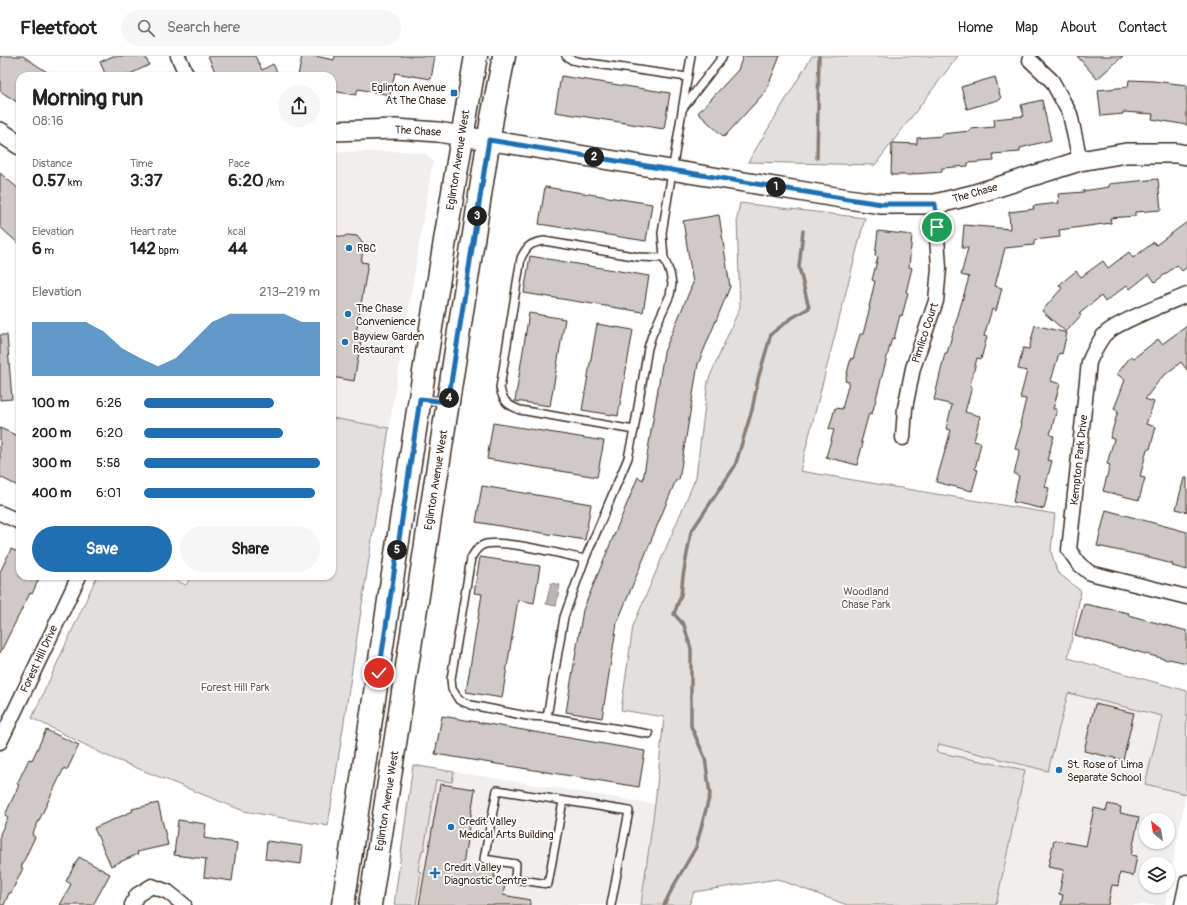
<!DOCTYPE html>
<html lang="en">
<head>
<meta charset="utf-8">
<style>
  :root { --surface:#fff; --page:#f6f6f6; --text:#222; --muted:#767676; --line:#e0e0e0; --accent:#1f6fb2 }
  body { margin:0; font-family:Pangolin,sans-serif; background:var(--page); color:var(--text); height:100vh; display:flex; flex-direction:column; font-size:15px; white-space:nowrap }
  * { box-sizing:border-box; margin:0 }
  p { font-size:13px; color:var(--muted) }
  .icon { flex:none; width:22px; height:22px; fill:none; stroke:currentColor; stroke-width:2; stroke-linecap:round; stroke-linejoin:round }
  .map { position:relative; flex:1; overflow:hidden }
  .sheet { position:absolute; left:16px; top:16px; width:320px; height:508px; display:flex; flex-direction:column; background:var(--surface); border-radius:12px; box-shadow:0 1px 3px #0004 }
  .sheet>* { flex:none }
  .needle { width:26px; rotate:330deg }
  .controls { position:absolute; left:1139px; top:757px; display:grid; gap:8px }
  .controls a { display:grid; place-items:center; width:36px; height:36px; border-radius:50%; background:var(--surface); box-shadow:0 1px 3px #0004; font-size:20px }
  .pin { position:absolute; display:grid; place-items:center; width:34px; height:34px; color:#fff; margin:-17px; border:2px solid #fff; border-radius:50%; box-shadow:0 1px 4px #0007 }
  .km { position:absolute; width:20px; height:20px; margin:-10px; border-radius:50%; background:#222; color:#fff; font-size:11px; line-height:20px; text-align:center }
  .round { display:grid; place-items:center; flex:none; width:42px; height:42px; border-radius:21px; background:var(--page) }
  .head { display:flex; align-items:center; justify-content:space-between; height:68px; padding:0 16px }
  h1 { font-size:22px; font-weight:700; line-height:30px }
  .figures { display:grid; grid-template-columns:repeat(3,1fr); gap:6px; height:68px; padding:4px 16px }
  .figures div { display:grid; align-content:center }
  .figures b { font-size:17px; font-weight:700 }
  .figures small { font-size:11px; font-weight:400 }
  .figures p { font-size:11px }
  .chart { height:112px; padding:8px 16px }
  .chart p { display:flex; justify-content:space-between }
  .chart svg { width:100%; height:72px; margin-top:4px; fill:var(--accent); opacity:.7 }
  .primary-button { display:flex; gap:8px; margin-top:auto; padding:8px 16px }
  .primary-button a { flex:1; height:46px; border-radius:24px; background:var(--accent); color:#fff; font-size:16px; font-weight:700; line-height:46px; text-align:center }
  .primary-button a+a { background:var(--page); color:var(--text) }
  ul { padding:0 16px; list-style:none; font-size:13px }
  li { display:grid; grid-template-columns:64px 48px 1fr; align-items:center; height:30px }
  li i { height:10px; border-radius:5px; background:var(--accent) }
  header { display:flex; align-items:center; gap:24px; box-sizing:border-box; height:56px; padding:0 20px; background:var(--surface); border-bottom:1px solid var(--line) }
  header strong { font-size:19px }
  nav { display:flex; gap:22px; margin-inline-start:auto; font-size:14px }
  .search { width:280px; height:36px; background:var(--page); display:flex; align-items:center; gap:10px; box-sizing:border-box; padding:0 14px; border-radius:22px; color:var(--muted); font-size:15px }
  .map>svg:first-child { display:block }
</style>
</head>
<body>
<header>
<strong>Fleetfoot</strong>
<div class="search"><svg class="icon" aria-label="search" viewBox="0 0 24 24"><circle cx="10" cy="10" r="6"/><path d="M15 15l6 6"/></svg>Search here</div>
<nav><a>Home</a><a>Map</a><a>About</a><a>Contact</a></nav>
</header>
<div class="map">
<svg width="1187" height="849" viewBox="0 0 1187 849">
  <rect width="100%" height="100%" fill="#fff"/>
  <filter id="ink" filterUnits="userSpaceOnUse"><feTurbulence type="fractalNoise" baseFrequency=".025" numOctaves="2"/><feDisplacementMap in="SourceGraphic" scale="8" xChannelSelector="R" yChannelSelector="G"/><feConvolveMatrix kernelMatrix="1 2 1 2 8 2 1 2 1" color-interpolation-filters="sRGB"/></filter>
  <g filter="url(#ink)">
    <g fill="#f1efee" fill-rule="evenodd">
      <path d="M 404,95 L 424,97 L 433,105 L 389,372 L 332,362 L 332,96 Z"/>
      <path d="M 973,578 L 1187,635 L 1187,733 L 1165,849 L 889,849 ZM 1146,764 L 1168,764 L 1168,786 L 1146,786 ZM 1146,808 L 1168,808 L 1168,830 L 1146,830 Z"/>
      <path d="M 413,709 L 655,748 L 641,849 L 394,849 Z"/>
    </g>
    <g fill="#e2e0de" stroke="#8e857e">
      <path d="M 812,0 L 958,0 L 875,109 L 748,106 Z"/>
      <path d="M 740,147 L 865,162 L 800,415 L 1055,458 L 1051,495 L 1057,516 L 1081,535 L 1068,602 L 1187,635 L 1186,738 L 1145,728 L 1162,660 L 1068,637 L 1048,715 L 939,688 L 936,696 L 1025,714 L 996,849 L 847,849 L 777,823 L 694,836 L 689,849 L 641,849 L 655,748 L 664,661 L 621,654 L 633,570 L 696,421 L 708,325 L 740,251 L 737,162 Z"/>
      <path d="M 332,362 L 389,372 L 328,770 L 244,755 L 107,700 L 32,662 L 97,520 L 166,520 L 186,529 L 191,520 L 332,520 Z"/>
      <path d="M 413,709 L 454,716 L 452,726 L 436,724 L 424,794 L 422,794 L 418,815 L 421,816 L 416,849 L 394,849 Z"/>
    </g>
    <path fill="#bcb6b3" stroke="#887e77" d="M 551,527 L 560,529 L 556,550 L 546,548 Z"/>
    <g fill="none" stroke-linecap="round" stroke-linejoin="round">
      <g stroke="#887e77" stroke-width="3.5">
        <path d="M 817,102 L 819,0"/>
        <path d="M 664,849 L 673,831 L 696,791 L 710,738 L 705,702 L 691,670 L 691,593 L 684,569 L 674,558 L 681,539 L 683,520 L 691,476 L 735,410 L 752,354 L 758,323 L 771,278 L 790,263 L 809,252 L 799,211 L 803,175"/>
      </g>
    </g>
    <g fill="#cfcac7" stroke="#3b2a1e">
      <path d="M 0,0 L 23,0 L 53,20 L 20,20 L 20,48 L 0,35 Z"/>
      <path d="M 113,0 L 145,0 L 149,9 L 126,20 L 106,20 L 100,6 Z"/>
      <path d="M 208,0 L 255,0 L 262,14 L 273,8 L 279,20 L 217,20 Z"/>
      <path d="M 302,0 L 315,0 L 334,4 L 335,0 L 435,0 L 431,23 L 395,17 L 390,39 L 358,33 L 356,39 L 332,35 L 332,20 L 298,20 Z"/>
      <path d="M 743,0 L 780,0 L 766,35 L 724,81 L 698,57 L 738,14 Z"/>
      <path d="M 1077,0 L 1123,0 L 1097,23 Z"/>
      <path d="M 561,20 L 670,37 L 664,73 L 555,56 Z"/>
      <path d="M 995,21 L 1001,43 L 967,53 L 961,31 Z"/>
      <path d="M 1129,24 L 1153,25 L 1187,29 L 1187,69 L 1152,63 L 1153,58 L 1123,56 L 1123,58 L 1101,60 L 1098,34 L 1128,31 Z"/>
      <path d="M 1042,44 L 1051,84 L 1020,92 L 1020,96 L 993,98 L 994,105 L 968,107 L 968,110 L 942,112 L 942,116 L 913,118 L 913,119 L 891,119 L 892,87 L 917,88 L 917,82 L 942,80 L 942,78 L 970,75 L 970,73 L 995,71 L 994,63 L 1024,60 L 1021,49 Z"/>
      <path d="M 0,117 L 20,134 L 20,189 L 0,171 Z"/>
      <path d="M 1158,123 L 1161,154 L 1135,156 L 1135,160 L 1110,162 L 1111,167 L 1059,174 L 1060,181 L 1034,184 L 1034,189 L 1005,192 L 995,230 L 1002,232 L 996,255 L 992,253 L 984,280 L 987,281 L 981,303 L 977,302 L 970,330 L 972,331 L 965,356 L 980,360 L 974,385 L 981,387 L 975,413 L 978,414 L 972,435 L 936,426 L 951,374 L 946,373 L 952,349 L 934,344 L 945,297 L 947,297 L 969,221 L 961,219 L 968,192 L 962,192 L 964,169 L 1010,173 L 1009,156 L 1034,153 L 1033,150 L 1059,147 L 1058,138 L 1084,136 L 1083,135 L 1109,131 L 1109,128 Z"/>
      <path d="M 545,131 L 652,148 L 646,185 L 539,168 Z"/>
      <path d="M 719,159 L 730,231 L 698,308 L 679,424 L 676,424 L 617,567 L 602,662 L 566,656 L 583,554 L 638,421 L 643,424 L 664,296 L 693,227 L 683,165 Z"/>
      <path d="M 1187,166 L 1187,211 L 1182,215 L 1177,209 L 1155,226 L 1149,218 L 1130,233 L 1127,229 L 1105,246 L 1101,240 L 1079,258 L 1081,259 L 1066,276 L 1042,255 L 1062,232 L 1059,229 L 1076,215 L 1081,221 L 1103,205 L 1108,212 L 1129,196 L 1133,202 L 1154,186 L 1156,189 Z"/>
      <path d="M 878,175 L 912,179 L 909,211 L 912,212 L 906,236 L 908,237 L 902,260 L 900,259 L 894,283 L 892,282 L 872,358 L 869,357 L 861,386 L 863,387 L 857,409 L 826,401 L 834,374 L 829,373 L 835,352 L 842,353 L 849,326 L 845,325 L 851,302 L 853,303 L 860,278 L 863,278 L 870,251 L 869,251 L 875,225 L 872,224 L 878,201 L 875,200 Z"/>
      <path d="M 332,179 L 343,181 L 347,179 L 357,180 L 364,189 L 361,206 L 368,207 L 356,278 L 362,279 L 354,325 L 332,321 Z"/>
      <path d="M 530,200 L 649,220 L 643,256 L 524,237 Z"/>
      <path d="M 529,257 L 565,263 L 550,350 L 515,345 Z"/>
      <path d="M 597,268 L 633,274 L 618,360 L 582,354 Z"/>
      <path d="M 1035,269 L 1067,277 L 1062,298 L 1059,297 L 1051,325 L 1060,328 L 1053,353 L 1057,353 L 1050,379 L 1054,380 L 1047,404 L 1052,405 L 1045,431 L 1049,432 L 1044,453 L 1013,446 L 1019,420 L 1014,418 L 1020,394 L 1015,393 L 1022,368 L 1020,368 L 1026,343 L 1020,342 L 1027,315 L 1018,313 L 1023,292 L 1029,293 Z"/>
      <path d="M 1187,270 L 1187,314 L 1181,306 L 1161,322 L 1145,343 L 1154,346 L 1146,368 L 1156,371 L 1150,393 L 1147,393 L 1140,421 L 1145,422 L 1139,444 L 1103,435 L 1110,409 L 1107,408 L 1114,383 L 1110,382 L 1118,355 L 1114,353 L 1125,324 L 1117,318 L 1131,300 L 1134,302 L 1158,283 L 1162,288 Z"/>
      <path d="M 0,279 L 7,279 L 12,343 L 0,344 Z"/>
      <path d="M 493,367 L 604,385 L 597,421 L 487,403 Z"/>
      <path d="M 0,372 L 20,381 L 20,431 L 0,421 Z"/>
      <path d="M 1184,422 L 1187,422 L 1187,456 L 1176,453 Z"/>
      <path d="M 482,430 L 591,448 L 585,484 L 476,466 Z"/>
      <path d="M 1106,454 L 1187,476 L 1187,514 L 1172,510 L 1173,508 L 1149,502 L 1149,501 L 1097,490 Z"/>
      <path d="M 11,493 L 20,497 L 20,520 L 40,520 L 32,538 L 30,537 L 0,597 L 0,516 Z"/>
      <path d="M 480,501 L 540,510 L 534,547 L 518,544 L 502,642 L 466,636 L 482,538 L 474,537 Z"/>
      <path d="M 1084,548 L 1129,557 L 1128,559 L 1187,575 L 1187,607 L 1169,603 L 1168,604 L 1120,591 L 1120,592 L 1075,579 Z"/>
      <path d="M 1095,648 L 1134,657 L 1123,704 L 1084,695 Z"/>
      <path d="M 442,660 L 645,695 L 639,731 L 435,698 Z"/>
      <path d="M 46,674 L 79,689 L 67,714 L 64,712 L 32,779 L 35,781 L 21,811 L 23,812 L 11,837 L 9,837 L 4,849 L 0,849 L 0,778 L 8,761 L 5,759 L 19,729 L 17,728 L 29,703 L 32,704 Z"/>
      <path d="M 440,728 L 475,733 L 463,809 L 495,815 L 494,821 L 500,822 L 499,827 L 505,828 L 503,839 L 530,844 L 530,849 L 419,849 Z"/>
      <path d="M 158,747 L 168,789 L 137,796 L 138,798 L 111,810 L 94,772 L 133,755 L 132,753 Z"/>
      <path d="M 1108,748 L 1121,751 L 1120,757 L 1139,761 L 1131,799 L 1137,800 L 1133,820 L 1120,817 L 1118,830 L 1112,829 L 1108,849 L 1061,849 L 1063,839 L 1059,838 L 1064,814 L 1048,811 L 1054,784 L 1086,790 L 1094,752 L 1106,755 Z"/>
      <path d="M 178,764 L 206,768 L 204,782 L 237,787 L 232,825 L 204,821 L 206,803 L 174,799 Z"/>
      <path d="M 267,785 L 303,790 L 301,808 L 265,803 Z"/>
      <path d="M 79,801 L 110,818 L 93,849 L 60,849 L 71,828 L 66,825 Z"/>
    </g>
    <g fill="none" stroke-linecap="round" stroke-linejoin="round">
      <defs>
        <g id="lane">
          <path d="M 566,0 L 572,4 L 582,6 L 687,21"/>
          <path d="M 683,52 L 723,0"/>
          <path d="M 422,343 L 446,346"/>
          <path d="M 634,374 L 520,354 C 507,349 503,345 500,332 L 521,202 C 527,190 530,187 544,185 L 639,201 L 664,202"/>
          <path d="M 585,503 C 563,499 501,482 483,489 C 477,491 474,497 471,502 L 451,623 L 452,633 L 459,644 L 471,649 L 527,660 L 547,661 L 649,678"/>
          <path d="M 547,661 L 564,561 L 585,503 L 628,402 L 634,374 L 648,292 L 652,279 L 670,239 L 672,228 L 670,217 L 664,202 L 662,177 L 691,0"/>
          <path d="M 563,745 L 548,828 L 515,823 L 516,808 L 484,803 L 497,734 L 629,755 L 611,849"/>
        </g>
        <g id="street">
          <path d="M 178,0 L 187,20"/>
          <path d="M 1030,4 L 1052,25 L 1070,58 L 1080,105"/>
          <path d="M 1187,239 C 1168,247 1116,266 1104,279 C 1098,287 1093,297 1089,306 L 1069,494 L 1079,508 L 1090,517 L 1187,541"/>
          <path d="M 903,382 L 905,352 L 913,312 L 936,245 L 939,212 L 935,148"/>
          <path d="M 0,457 L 20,466"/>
          <path d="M 0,686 L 79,520"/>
          <path d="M 132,849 L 137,839 L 152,830 L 168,836 L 184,849"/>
          <path d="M 1182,849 L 1187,826"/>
        </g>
        <g id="secondary">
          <path d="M 332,75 L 396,73 L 438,76 L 848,143 L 882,148 L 935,148 L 972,139 L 1080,105 L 1126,97 L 1176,97 L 1187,99"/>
          <path d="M 0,76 L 20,89"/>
        </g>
        <g id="primary">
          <path d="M 343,849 C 386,566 427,282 476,0"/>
          <path d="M 370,849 L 492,62 L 504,0"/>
        </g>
      </defs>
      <use href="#lane" stroke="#3b2a1e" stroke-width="10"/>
      <use href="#street" stroke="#3b2a1e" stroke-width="17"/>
      <use href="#secondary" stroke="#3b2a1e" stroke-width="22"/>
      <use href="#primary" stroke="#3b2a1e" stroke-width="25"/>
      <use href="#lane" stroke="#fff" stroke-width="7"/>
      <use href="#street" stroke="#fff" stroke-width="14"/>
      <use href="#secondary" stroke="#fff" stroke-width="19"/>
      <use href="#primary" stroke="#fff" stroke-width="22"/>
    </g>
  </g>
  <g fill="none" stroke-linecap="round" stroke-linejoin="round" filter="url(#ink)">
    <defs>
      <path id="route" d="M 379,617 L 420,343 L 448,346 L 489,84 L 848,143 L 882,148 L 935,148 L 937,171"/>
    </defs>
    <use href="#route" stroke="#fff" stroke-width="8"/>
    <use href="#route" stroke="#1f6fb2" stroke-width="5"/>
  </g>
  <g fill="#1f6fb2" stroke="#fff" stroke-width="1.5">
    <rect x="450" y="33" width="8" height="8" rx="2"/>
    <circle cx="349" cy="192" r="4"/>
    <circle cx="348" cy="258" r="4"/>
    <circle cx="345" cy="286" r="4"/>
    <circle cx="1059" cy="714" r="4"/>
    <circle cx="451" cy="771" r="4"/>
    <path d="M433 811h4v4h4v4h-4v4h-4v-4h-4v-4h4z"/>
  </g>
  <g text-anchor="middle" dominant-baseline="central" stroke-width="3.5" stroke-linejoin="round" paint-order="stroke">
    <g font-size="11" fill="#3b2a1e" stroke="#fff" text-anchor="start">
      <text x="446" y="31" text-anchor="end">Eglinton Avenue<tspan x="446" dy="13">At The Chase</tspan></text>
      <text x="357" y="192">RBC</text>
      <text x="356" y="252">The Chase<tspan x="356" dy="13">Convenience</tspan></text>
      <text x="353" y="280">Bayview Garden<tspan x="353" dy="13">Restaurant</tspan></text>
      <text x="1067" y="708">St. Rose of Lima<tspan x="1067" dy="13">Separate School</tspan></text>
      <text x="459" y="765">Credit Valley<tspan x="459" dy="13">Medical Arts Building</tspan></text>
      <text x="444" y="811">Credit Valley<tspan x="444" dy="13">Diagnostic Centre</tspan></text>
    </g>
    <g font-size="11" fill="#3b2a1e" stroke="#fff">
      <text transform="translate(418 75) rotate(3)">The Chase</text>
      <text transform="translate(458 104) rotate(-81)">Eglinton Avenue West</text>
      <text transform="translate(975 137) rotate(-16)">The Chase</text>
      <text transform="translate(925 277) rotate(-72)">Pimlico Court</text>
      <text transform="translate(1079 404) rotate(-84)">Kempton Park Drive</text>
      <text transform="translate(436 424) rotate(-81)">Eglinton Avenue West</text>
      <text transform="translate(39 603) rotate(-65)">Forest Hill Drive</text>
      <text transform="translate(387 745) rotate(-81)">Eglinton Avenue West</text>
    </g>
    <g font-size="11" fill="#65584e" stroke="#fff">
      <text x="866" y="535">Woodland<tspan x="866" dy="13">Chase Park</tspan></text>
      <text x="235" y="631">Forest Hill Park</text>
    </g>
  </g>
</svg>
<div class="controls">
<a><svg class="needle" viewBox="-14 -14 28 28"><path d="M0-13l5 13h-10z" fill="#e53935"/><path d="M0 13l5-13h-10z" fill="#767676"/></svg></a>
<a><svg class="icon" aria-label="layers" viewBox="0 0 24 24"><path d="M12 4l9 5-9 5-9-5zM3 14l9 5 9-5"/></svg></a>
</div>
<div class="pin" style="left:937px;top:171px;background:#1e9e55"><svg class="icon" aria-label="arrive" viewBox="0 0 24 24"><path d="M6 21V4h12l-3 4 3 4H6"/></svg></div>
<div class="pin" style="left:379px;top:617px;background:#d93025"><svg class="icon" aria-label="check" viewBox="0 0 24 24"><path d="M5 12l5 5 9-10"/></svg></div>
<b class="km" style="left:776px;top:131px">1</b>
<b class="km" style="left:594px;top:101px">2</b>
<b class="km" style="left:477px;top:160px">3</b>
<b class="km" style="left:449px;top:342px">4</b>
<b class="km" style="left:397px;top:494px">5</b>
<section class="sheet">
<div class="head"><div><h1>Morning run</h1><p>08:16</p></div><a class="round"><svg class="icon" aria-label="share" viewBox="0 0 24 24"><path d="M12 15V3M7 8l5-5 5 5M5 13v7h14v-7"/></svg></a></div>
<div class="figures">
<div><p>Distance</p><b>0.57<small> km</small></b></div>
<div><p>Time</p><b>3:37</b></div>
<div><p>Pace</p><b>6:20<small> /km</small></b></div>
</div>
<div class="figures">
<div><p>Elevation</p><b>6<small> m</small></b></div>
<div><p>Heart rate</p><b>142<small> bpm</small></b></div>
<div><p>kcal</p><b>44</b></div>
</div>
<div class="chart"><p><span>Elevation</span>213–219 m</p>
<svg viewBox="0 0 160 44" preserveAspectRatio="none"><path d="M0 44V11L10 11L20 11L30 11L40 17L50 27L60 33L70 38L80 33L90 22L100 11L110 6L120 6L130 6L140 6L150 11L160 11V44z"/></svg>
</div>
<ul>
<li><b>100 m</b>6:26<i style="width:74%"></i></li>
<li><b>200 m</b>6:20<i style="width:79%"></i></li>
<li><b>300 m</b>5:58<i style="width:100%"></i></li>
<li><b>400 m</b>6:01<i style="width:97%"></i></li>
</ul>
<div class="primary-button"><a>Save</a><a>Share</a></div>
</section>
</div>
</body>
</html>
